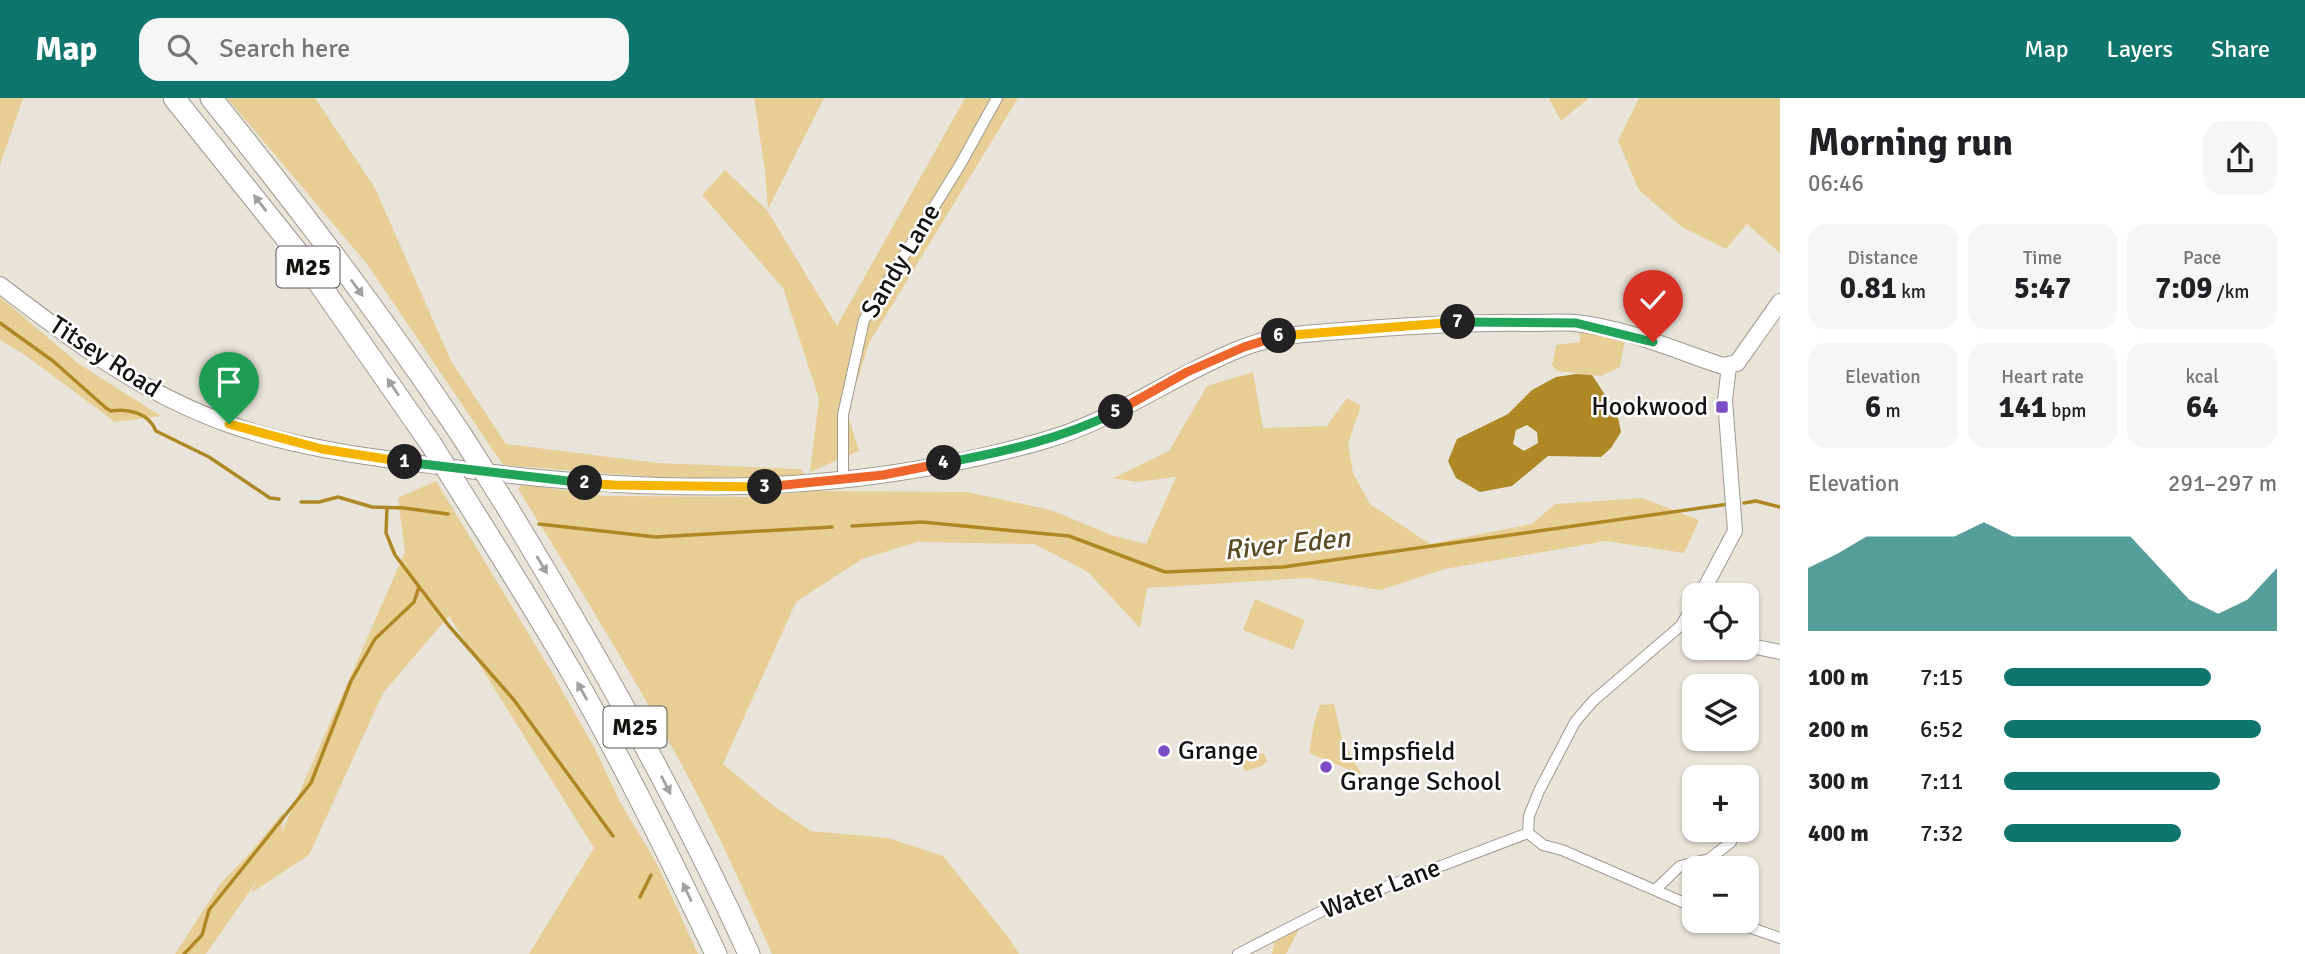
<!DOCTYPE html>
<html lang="en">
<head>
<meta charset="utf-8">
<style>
  :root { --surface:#fff; --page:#f6f6f6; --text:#202124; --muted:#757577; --accent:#0f766e }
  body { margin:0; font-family:Signika,sans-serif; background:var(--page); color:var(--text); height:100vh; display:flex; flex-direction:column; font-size:26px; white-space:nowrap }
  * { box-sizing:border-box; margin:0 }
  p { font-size:23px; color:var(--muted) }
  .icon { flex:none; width:38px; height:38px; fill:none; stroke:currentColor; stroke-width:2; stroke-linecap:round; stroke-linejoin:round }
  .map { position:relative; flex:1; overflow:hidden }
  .sheet { display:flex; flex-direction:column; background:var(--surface); width:525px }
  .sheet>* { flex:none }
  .controls { position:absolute; left:1682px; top:485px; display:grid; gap:14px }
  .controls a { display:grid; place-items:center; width:77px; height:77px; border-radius:14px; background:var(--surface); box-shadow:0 2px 5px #0004; font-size:35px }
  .pin { position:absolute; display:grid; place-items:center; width:60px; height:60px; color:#fff; margin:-72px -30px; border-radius:50% 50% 50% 0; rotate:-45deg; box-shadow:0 0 7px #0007 }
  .pin .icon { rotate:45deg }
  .km { position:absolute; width:35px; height:35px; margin:-18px; border-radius:50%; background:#222; color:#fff; font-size:19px; line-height:35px; text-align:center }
  .round { display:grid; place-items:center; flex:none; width:74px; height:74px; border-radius:21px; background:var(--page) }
  .overview { display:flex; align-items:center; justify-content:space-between; height:119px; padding:0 28px }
  h1 { font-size:38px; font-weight:700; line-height:52px }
  .metrics { display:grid; grid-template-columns:repeat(3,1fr); gap:10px; height:119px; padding:7px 28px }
  .metrics div { display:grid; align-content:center; border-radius:18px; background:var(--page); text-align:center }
  .metrics b { font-size:30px; font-weight:700 }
  .metrics small { font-size:19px; font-weight:400 }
  .metrics p { font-size:19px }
  .chart { height:196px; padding:14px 28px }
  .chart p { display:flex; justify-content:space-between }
  .chart svg { width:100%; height:126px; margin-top:7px; fill:var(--accent); opacity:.7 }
  ul { padding:0 28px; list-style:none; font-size:23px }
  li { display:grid; grid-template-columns:112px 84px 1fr; align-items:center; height:52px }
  li i { height:18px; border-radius:9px; background:var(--accent) }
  header { display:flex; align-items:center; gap:42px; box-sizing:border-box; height:98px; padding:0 35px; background:var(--accent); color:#fff }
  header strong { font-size:33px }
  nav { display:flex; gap:38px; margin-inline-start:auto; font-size:24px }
  .search { width:490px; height:63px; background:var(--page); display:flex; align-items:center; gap:18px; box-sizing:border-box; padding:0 24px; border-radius:21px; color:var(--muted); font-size:26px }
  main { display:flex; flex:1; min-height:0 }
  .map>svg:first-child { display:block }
</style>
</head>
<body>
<header>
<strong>Map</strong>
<div class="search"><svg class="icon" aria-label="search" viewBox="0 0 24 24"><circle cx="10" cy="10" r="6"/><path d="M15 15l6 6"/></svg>Search here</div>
<nav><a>Map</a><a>Layers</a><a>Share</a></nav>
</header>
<main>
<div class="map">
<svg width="1780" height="856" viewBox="0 0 1780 856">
  <rect width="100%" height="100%" fill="#e9e4d9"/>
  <g fill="#e7ce95">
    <path d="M 0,0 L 23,0 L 0,67 Z"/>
    <path d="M 227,0 L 315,0 L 375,90 L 451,263 L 506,346 L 657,365 L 801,371 L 806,379 L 665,380 L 503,367 L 367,166 Z"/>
    <path d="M 754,0 L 824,0 L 768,111 L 765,73 Z"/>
    <path d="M 965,0 L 1018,0 L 869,245 L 847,315 L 859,353 L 810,374 L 819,301 L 783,190 L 702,97 L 725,72 L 767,112 L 837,228 Z"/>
    <path d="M 1549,0 L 1589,0 L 1561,23 Z"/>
    <path d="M 1639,0 L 1780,0 L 1780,155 L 1747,126 L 1726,151 L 1682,129 L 1639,92 L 1618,43 Z"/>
    <path d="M 0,199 L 79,266 L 161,318 L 115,324 L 25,257 L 0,242 Z"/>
    <path d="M 1579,230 L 1625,242 L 1620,269 L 1601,278 L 1557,273 L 1552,267 L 1556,247 L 1580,244 Z"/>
    <path d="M 1253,274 L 1263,330 L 1327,328 L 1347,300 L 1361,308 L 1348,346 L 1353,375 L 1370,406 L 1430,446 L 1532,426 L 1555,406 L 1642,400 L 1699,422 L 1684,455 L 1606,443 L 1445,471 L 1380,492 L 1307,480 L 1147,490 L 1140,530 L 1088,474 L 1035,446 L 917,444 L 862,461 L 796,504 L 723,666 L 775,709 L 811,733 L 888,740 L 943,758 L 1009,840 L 1019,856 L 772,856 C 747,799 722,743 693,688 C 640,588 578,487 518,391 L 522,386 L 604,398 L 758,399 L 814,393 L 967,394 L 1051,412 L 1111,437 L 1146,446 L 1176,379 L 1136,384 L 1113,380 L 1169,353 L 1207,288 Z"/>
    <path d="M 436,383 L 554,578 L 596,653 L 620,704 L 656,764 L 698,856 L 529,856 L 594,750 L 449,518 L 383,595 L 309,757 L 251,795 L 256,784 L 206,856 L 175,856 L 221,785 L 247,758 L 283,715 L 282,734 L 405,454 L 398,400 Z"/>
    <path d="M 1255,501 L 1305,522 L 1293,552 L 1243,532 Z"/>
    <path d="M 1334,606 L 1342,641 L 1362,677 L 1309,655 L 1314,625 L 1320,607 Z"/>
    <path d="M 1264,655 L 1267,663 L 1262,668 L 1245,673 L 1240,663 L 1242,660 Z"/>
    <path d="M 1300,829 L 1286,856 L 1272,856 L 1275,841 Z"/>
  </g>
  <path fill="#ad8825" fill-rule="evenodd" d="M 1576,276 L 1592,277 L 1617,315 L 1621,334 L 1611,350 L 1601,359 L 1548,358 L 1512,388 L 1480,394 L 1456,380 L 1448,363 L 1457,341 L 1508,316 L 1532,292 L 1556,279 ZM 1527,327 L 1537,334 L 1538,345 L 1524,353 L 1513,346 L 1516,332 Z"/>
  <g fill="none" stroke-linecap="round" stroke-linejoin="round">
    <g stroke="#ad8825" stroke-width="3.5">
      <path d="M 0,225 L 53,263 L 106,310 L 111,313 C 128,310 149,315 156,333 L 209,359 L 270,400 L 279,401"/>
      <path d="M 301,404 L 319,404 L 338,399 L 372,409 L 404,410 L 448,416"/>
      <path d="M 1744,405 L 1756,403 L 1780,409"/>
      <path d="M 387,410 L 386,435 L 395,457 L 449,528 L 514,602 L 613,738"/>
      <path d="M 539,426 L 656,439 L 832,429"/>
      <path d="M 852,428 L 922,424 L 1069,438 L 1165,474 L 1283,469 L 1729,406"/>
      <path d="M 640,799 L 651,777"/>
      <path d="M 184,856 L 202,837 L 209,812 L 311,685 L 351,583 L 375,541 L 414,504 L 419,489"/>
    </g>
    <defs>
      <g id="minor">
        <path d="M 843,381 L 843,317 L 864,222 L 960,67 L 997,0"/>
        <path d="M 1685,524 L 1593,603 L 1575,624 L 1539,693 L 1529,718 L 1528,735 L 1543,747 L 1562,752 L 1694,809"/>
        <path d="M 1656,791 L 1680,768 L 1709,761 L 1731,744"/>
        <path d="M 1729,822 L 1780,840"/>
        <path d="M 1238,856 L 1322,813 L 1528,735"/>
      </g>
      <g id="tertiary">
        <path d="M 1701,497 L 1735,433 L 1725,302 L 1729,268"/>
        <path d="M 1694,509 L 1685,524 L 1694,529"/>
        <path d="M 1746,547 L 1780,554"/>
      </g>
      <path id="secondary" d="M 0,187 C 75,244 140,295 231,327 C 303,352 378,360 453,370 C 656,397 847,400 1046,342 C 1116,322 1175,276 1242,250 C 1282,234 1324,235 1367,231 C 1423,227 1473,224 1530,225 C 1544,225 1560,224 1575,225 C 1625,230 1675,252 1723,268 L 1737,265 L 1780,204"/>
      <g id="motorway">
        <path d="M 174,0 L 298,155 L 431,346"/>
        <path d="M 211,0 C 299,109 384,221 462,338"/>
        <path d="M 507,409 C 595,554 679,702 749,856"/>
        <path d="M 475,416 C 509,470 543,525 575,580 C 626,670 672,763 716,856"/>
      </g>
    </defs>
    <use href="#minor" stroke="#9f9a90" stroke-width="12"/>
    <use href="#tertiary" stroke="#9f9a90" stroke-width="16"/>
    <use href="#secondary" stroke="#9f9a90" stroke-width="18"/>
    <use href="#motorway" stroke="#9f9a90" stroke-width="23"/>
    <use href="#minor" stroke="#fff" stroke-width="10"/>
    <use href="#tertiary" stroke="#fff" stroke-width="14"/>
    <use href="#secondary" stroke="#fff" stroke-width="16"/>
    <use href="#motorway" stroke="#fff" stroke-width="21"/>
    <defs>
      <g id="motorway-bridge">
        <path d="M 462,338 L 507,409"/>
        <path d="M 431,346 L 475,416"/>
      </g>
    </defs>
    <use href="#motorway-bridge" stroke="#9f9a90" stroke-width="23" stroke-linecap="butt"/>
    <use href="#motorway-bridge" stroke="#fff" stroke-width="21"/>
  </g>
  <defs><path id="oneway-solid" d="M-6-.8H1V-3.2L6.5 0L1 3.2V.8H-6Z" transform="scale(1.75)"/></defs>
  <g fill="#a1a09f">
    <use href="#oneway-solid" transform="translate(260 105) rotate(-128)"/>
    <use href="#oneway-solid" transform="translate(357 190) rotate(54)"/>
    <use href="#oneway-solid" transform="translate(393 289) rotate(-124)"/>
    <use href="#oneway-solid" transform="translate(542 467) rotate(59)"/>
    <use href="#oneway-solid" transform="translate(582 593) rotate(-119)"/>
    <use href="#oneway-solid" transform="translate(666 687) rotate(63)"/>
    <use href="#oneway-solid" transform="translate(687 794) rotate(-115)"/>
  </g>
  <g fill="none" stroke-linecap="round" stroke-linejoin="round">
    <defs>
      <path id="split-1" d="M 229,326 L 322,351 L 405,364"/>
      <path id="split-2" d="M 405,364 L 585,385"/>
      <path id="split-3" d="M 585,385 L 613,387 L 765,389"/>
      <path id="split-4" d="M 765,389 L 883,377 L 944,365"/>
      <path id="split-5" d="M 944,365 C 1003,354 1061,341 1116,314"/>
      <path id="split-6" d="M 1116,314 L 1187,274 L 1244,249 L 1279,238"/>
      <path id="split-7" d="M 1279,238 L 1458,224"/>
      <path id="split-8" d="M 1458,224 L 1576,225 L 1653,244"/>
    </defs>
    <use href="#split-1" stroke="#fff" stroke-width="14"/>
    <use href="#split-2" stroke="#fff" stroke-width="14"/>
    <use href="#split-3" stroke="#fff" stroke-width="14"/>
    <use href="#split-4" stroke="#fff" stroke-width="14"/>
    <use href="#split-5" stroke="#fff" stroke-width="14"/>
    <use href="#split-6" stroke="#fff" stroke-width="14"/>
    <use href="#split-7" stroke="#fff" stroke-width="14"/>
    <use href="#split-8" stroke="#fff" stroke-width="14"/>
    <use href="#split-1" stroke="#f5b400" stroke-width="9"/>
    <use href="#split-2" stroke="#22a559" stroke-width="9"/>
    <use href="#split-3" stroke="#f5b400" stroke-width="9"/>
    <use href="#split-4" stroke="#f0652b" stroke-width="9"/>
    <use href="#split-5" stroke="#22a559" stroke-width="9"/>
    <use href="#split-6" stroke="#f0652b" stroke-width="9"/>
    <use href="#split-7" stroke="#f5b400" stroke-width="9"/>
    <use href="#split-8" stroke="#22a559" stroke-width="9"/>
  </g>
  <g fill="#7b4dc6" stroke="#fff" stroke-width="2.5">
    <rect x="1715" y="302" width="14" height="14" rx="3.5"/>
    <circle cx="1164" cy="653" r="7"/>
    <circle cx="1326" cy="669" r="7"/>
  </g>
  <g text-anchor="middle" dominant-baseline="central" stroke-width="5" stroke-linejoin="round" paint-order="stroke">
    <g fill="#fff" stroke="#5a5957" stroke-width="2">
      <rect x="276.5" y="148.5" width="63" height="41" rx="5"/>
      <rect x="603.5" y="608.5" width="63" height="41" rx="5"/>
    </g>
    <g font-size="24" font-weight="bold" fill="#14120f">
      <text x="308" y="169">M25</text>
      <text x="635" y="629">M25</text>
    </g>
    <g font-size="26" fill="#14120f" stroke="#fff">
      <text transform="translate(901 163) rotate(-59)">Sandy Lane</text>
      <text transform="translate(105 259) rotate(33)">Titsey Road</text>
      <text transform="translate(1381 791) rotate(-21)">Water Lane</text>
    </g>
    <g font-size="26" fill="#14120f" stroke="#fff" text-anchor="start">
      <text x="1708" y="309" text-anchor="end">Hookwood</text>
      <text x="1178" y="653">Grange</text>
      <text x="1340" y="654">Limpsfield<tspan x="1340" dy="30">Grange School</tspan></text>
    </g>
    <g font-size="28" font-style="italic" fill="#5c4c25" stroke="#fff">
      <text transform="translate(1287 446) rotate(-6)">River Eden</text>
    </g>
  </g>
</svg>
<div class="controls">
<a><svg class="icon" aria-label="locate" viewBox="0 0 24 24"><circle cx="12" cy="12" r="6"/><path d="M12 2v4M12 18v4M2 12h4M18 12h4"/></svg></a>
<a><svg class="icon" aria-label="layers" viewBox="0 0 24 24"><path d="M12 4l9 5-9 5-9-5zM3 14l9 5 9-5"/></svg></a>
<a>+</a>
<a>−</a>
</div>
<div class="pin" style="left:229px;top:326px;background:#1e9e55"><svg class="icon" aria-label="arrive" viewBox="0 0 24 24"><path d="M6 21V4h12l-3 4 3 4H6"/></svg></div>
<div class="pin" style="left:1653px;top:244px;background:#d93025"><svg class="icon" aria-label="check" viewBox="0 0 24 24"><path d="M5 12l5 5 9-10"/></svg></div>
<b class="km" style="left:405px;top:364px">1</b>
<b class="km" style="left:585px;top:385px">2</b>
<b class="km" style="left:765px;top:389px">3</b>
<b class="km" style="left:944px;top:365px">4</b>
<b class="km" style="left:1116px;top:314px">5</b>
<b class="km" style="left:1279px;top:238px">6</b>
<b class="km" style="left:1458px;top:224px">7</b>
</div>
<section class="sheet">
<div class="overview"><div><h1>Morning run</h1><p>06:46</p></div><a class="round"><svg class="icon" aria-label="share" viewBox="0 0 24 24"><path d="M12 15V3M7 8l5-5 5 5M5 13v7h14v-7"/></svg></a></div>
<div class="metrics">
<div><p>Distance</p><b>0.81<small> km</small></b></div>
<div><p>Time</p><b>5:47</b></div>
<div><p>Pace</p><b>7:09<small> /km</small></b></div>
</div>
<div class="metrics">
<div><p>Elevation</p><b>6<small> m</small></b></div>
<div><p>Heart rate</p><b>141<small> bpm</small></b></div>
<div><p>kcal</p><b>64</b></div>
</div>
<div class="chart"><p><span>Elevation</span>291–297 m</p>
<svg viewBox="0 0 160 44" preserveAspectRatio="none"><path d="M0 44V22L10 17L20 11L30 11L40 11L50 11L60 6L70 11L80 11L90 11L100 11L110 11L120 22L130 33L140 38L150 33L160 22V44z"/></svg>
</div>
<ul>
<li><b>100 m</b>7:15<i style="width:76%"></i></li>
<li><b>200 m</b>6:52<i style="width:94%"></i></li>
<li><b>300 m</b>7:11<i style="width:79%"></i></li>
<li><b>400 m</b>7:32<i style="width:65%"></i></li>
</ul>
</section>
</main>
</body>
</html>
